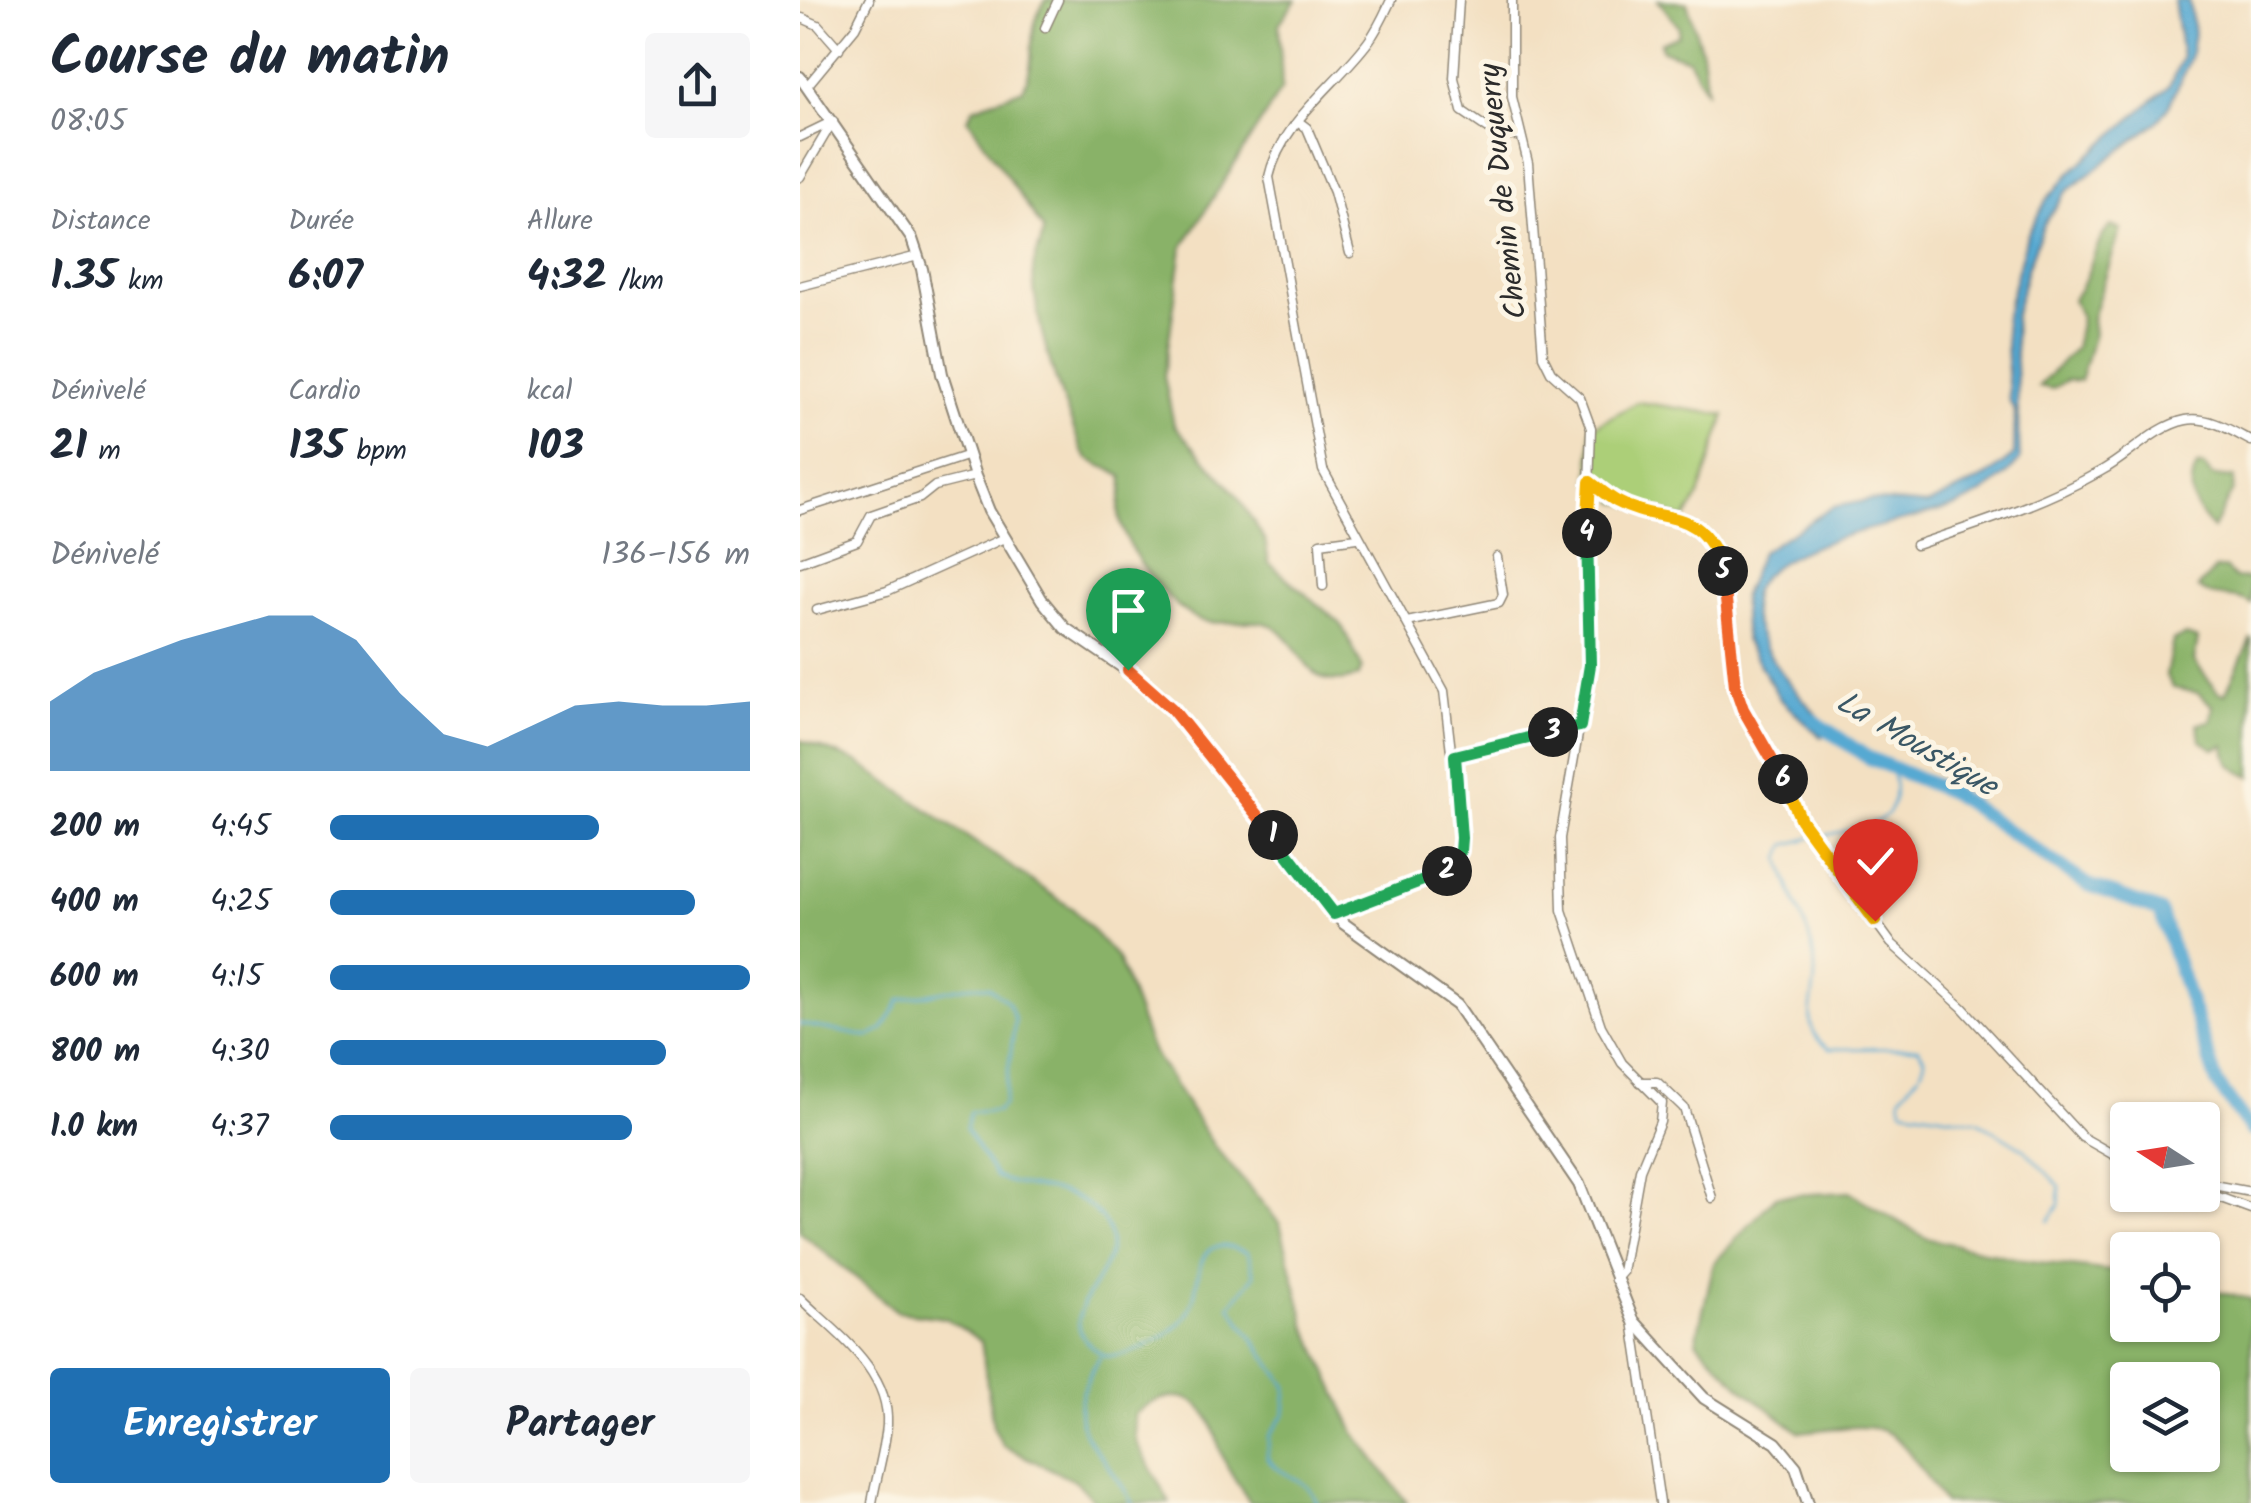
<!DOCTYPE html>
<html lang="fr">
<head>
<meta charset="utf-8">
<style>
  :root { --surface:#fff; --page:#f6f6f7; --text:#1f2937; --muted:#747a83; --accent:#1f6fb2 }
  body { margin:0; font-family:Kalam,sans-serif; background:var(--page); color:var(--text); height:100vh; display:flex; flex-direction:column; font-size:38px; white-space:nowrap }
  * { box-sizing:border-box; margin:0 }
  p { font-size:32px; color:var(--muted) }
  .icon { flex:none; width:55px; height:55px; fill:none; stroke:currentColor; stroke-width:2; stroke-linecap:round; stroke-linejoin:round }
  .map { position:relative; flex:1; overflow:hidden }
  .details { display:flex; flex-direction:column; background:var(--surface); width:800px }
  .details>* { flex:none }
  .needle { width:65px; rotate:282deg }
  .fabs { position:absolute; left:1310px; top:1102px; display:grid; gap:20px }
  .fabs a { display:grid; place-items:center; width:110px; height:110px; border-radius:10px; background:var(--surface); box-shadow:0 2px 8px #0004; font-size:50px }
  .pin { position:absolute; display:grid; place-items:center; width:85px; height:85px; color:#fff; margin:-102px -42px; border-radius:50% 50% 50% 0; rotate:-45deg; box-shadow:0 0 10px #0007 }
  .pin .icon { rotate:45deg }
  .km { position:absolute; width:50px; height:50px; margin:-25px; border-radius:50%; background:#222; color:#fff; font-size:28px; line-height:50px; text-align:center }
  .round { display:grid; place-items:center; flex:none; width:105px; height:105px; border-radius:10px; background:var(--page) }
  .head { display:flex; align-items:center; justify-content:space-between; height:170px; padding:0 50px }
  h1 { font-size:55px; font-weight:700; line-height:75px }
  .stats { display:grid; grid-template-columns:repeat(3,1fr); gap:15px; height:170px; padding:10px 50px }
  .stats div { display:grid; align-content:center }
  .stats b { font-size:42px; font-weight:700 }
  .stats small { font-size:28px; font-weight:400 }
  .stats p { font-size:28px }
  .chart { height:280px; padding:20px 50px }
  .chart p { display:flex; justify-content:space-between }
  .chart svg { width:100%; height:180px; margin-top:10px; fill:var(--accent); opacity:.7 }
  .cta { display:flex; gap:20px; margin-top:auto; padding:20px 50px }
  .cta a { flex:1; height:115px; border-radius:10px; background:var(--accent); color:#fff; font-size:40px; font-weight:700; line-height:115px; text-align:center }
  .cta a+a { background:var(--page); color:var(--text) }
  ul { padding:0 50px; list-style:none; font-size:32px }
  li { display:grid; grid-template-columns:160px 120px 1fr; align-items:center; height:75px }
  li i { height:25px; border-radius:12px; background:var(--accent) }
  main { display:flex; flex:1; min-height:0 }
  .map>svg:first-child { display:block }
</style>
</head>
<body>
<main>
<section class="details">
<div class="head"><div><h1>Course du matin</h1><p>08:05</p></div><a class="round"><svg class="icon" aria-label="share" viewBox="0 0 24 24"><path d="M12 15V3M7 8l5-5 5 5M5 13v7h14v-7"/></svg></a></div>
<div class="stats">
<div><p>Distance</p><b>1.35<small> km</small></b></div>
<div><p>Durée</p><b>6:07</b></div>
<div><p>Allure</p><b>4:32<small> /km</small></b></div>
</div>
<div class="stats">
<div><p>Dénivelé</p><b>21<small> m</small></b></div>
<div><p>Cardio</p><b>135<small> bpm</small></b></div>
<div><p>kcal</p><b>103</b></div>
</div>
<div class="chart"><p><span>Dénivelé</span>136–156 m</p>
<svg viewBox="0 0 160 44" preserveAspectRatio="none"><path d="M0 44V27L10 20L20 16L30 12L40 9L50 6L60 6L70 12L80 25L90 35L100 38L110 33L120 28L130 27L140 28L150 28L160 27V44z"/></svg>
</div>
<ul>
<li><b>200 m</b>4:45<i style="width:64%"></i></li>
<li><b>400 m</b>4:25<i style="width:87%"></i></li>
<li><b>600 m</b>4:15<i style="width:100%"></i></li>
<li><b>800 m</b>4:30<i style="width:80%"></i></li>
<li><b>1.0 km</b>4:37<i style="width:72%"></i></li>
</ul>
<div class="cta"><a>Enregistrer</a><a>Partager</a></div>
</section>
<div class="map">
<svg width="1451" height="1503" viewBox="0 0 1451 1503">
  <rect width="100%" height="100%" fill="#fcf5e5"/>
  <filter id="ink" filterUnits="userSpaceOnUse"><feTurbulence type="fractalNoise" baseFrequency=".01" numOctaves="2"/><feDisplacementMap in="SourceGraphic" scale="20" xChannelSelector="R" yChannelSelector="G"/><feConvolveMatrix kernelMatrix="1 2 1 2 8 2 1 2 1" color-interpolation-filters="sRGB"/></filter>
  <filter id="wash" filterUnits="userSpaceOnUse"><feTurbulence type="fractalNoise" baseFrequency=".0048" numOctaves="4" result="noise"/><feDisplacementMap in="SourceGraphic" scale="40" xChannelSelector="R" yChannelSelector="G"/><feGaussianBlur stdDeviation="2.25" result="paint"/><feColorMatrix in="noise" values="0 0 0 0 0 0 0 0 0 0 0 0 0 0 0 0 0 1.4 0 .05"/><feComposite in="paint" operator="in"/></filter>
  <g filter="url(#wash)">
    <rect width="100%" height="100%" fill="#f3e0c2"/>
    <path fill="#accf78" stroke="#6c7d52" stroke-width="2.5" d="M 838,402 L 925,415 L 899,496 L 885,519 L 818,502 L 790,482 L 791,428 Z"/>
    <g fill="#89b268" stroke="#5a6e4a" stroke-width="2.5" fill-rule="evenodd">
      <path d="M 246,0 L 496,0 L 479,24 L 482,88 L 382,248 L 364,376 L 374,425 L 436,494 L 465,540 L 469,563 L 541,624 L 562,667 L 559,676 C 505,697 503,644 475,627 C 458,617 427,625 407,622 C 374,617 321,546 319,513 C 318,500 326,489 322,476 L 288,459 L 282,451 C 261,394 236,336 233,273 C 232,258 243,245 243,229 L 168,119 L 173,108 L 223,89 C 240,56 222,36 246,0 Z"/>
      <path d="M 858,0 L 887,3 L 902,52 L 907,93 L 888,59 L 862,50 L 860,43 L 878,35 L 879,27 Z"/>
      <path d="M 1310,226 L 1321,229 L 1292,318 L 1294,334 L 1280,381 L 1267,380 L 1252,389 L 1239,386 L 1275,348 L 1281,318 L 1273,299 C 1295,270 1289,250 1310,226 Z"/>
      <path d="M 1397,466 L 1404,466 L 1412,476 L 1434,478 L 1433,490 L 1413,529 C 1394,511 1385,491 1397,466 Z"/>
      <path d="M 1425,568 L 1435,578 L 1451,579 L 1451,604 C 1435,592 1415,601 1398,588 L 1415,569 Z"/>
      <path d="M 1386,635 L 1398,639 L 1394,661 L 1418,692 L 1425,694 L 1451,638 L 1451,777 C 1433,768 1427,767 1425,745 L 1414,749 L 1401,741 L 1397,724 L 1411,721 L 1413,706 L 1398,693 L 1373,688 L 1366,675 L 1373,640 Z"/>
      <path d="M 0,740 L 56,761 L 273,909 L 318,959 L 351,1049 L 414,1146 L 480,1224 L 506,1326 L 555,1433 L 607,1503 L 450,1503 C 442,1489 432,1476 425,1462 C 418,1448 416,1430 408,1417 C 389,1386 355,1396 334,1415 L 336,1441 L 370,1503 L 296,1503 L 276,1481 L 203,1446 L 193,1426 L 181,1341 L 145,1318 L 98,1312 L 0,1232 Z"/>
      <path d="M 1049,1192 L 1126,1238 L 1223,1260 L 1327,1273 L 1328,1325 L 1402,1325 L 1403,1289 L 1451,1299 L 1451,1503 L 1144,1503 C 1089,1422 1098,1421 999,1432 L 944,1390 L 896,1341 L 914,1263 L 976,1196 ZM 1328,1380 L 1402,1380 L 1402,1455 L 1328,1455 Z"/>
    </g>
    <path fill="#57a9d2" stroke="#416a7e" stroke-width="2.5" d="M 1374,0 L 1389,0 L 1394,33 L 1390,58 L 1370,104 L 1357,122 L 1266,192 L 1244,224 L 1227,269 L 1214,318 L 1220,460 C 1204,479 1182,495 1159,505 C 1116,522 954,543 952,600 C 950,645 1002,698 1029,728 L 1021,737 L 980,699 L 945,640 L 942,598 L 961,552 L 1033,507 L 1070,500 L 1127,505 L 1186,477 L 1214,455 L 1215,412 L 1209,400 L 1205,319 L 1227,235 L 1247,199 L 1273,170 L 1369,86 L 1382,58 Z"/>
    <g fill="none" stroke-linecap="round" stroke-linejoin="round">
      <g stroke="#57a9d2" stroke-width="2.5">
        <path d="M 1019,837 C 1066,825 1108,827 1091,767"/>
        <path d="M 1011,838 L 986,845 L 981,858 C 988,895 1015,933 1015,971 C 1016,1001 997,1028 1029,1049 L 1118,1048 L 1125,1059 L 1123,1069 L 1100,1097 L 1102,1109 L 1178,1121 L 1225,1150 L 1260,1187 L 1259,1205 L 1249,1221"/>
        <path d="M 0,1024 L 69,1037 L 83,1029 L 100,1000 L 173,985 L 189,987 L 208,1002 L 215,1020 L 204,1104 L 197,1111 L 170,1112 L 166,1129 L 196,1177 C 225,1191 259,1184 286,1204 C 364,1261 224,1310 305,1356 C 332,1358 381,1333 391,1307 C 403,1274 392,1229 448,1253 L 454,1276 L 430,1306 L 487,1387 L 485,1413 L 469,1437 L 467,1458 C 481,1478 510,1477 517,1503"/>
        <path d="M 300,1357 C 252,1435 300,1438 332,1503"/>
      </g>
      <path stroke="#57a9d2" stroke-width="14" d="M 1013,720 L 1067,757 L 1152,793 L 1286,884 L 1360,911 L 1417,1083 L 1451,1130"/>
    </g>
  </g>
  <g filter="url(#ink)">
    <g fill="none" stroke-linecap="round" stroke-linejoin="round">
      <defs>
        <g id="street">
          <path d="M 659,0 L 654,78 L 662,111 L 697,135 L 721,136"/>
          <path d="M 712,0 L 712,97 L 728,163 L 743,356 L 751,372 L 780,398 L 791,428 L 787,548 L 790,665 L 760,838 L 762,910 L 801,1026 L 822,1063 L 862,1103 L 860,1122 L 840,1170 L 822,1272 L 815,1280"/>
          <path d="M 2,18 L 18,25 L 39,49"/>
          <path d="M 245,28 L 258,0"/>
          <path d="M 7,86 L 55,28 L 69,0"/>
          <path d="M 499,122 L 507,128 L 534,192 L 550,253"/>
          <path d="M 0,137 L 33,121"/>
          <path d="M 0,177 L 33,121"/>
          <path d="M 0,286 L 118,256"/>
          <path d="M 790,482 C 800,489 810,499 822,503 C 843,511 870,509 888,522 C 947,567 922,647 943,709 L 994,798 L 1001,820 L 1091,943 L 1162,1007 L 1282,1137 L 1328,1163"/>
          <path d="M 0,510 L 169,455"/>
          <path d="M 1116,545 C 1178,524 1243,504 1301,471 C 1329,456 1355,426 1386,420 C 1409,416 1432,431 1451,441"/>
          <path d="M 0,562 L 57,541 L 71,515 L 120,498 L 135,486 L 175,476"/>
          <path d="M 523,586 L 520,543 L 557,538"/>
          <path d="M 17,610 L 87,591 L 204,538"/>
          <path d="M 607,622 L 699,603 L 703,595 L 697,557"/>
          <path d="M 655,756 L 780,725"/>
          <path d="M 534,913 L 644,874 L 654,865 L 661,837 L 644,691 L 523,470 L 469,177 C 481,122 536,85 568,42 C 578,29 584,15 591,0"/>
          <path d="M 840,1082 L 857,1082 L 884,1108 L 912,1198"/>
          <path d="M 1402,1183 L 1451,1192"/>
          <path d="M 1402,1191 L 1451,1209"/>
          <path d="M 0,1298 C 35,1333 90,1369 87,1425 C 85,1450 76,1478 72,1503"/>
          <path d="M 833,1321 L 860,1503"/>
        </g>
        <path id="secondary" d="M 0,77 L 112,239 L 122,269 L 142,374 L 175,476 L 189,511 L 242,600 L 265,628 L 328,671 L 372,709 L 543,923 L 657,1005 L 779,1184 L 833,1320 L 904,1398 L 976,1443 L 996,1467 L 1008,1503"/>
      </defs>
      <use href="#street" stroke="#8f8676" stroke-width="11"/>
      <use href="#secondary" stroke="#8f8676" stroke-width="14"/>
      <use href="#street" stroke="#fff" stroke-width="8"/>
      <use href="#secondary" stroke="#fff" stroke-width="10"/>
    </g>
  </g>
  <g fill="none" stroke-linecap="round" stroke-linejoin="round" filter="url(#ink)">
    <defs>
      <path id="split-1" d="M 328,670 L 372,709 L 473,835"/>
      <path id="split-2" d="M 473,835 L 534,914 L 647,871"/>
      <path id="split-3" d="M 647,871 L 660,851 L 661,838 L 655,756 L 753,732"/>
      <path id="split-4" d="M 753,732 L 780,726 L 790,665 L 787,533"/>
      <path id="split-5" d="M 787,533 L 790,482 C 798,488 807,496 816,501 C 863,527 899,501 923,571"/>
      <path id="split-6" d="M 923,571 L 935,686 L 943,709 L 983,779"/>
      <path id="split-7" d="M 983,779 L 1001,820 L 1075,921"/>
    </defs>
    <use href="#split-1" stroke="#fff" stroke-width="20"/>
    <use href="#split-2" stroke="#fff" stroke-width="20"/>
    <use href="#split-3" stroke="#fff" stroke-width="20"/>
    <use href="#split-4" stroke="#fff" stroke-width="20"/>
    <use href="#split-5" stroke="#fff" stroke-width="20"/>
    <use href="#split-6" stroke="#fff" stroke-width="20"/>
    <use href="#split-7" stroke="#fff" stroke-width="20"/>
    <use href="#split-1" stroke="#f0652b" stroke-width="12"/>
    <use href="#split-2" stroke="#22a559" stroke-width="12"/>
    <use href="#split-3" stroke="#22a559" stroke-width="12"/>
    <use href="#split-4" stroke="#22a559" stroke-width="12"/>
    <use href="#split-5" stroke="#f5b400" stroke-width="12"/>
    <use href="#split-6" stroke="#f0652b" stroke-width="12"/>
    <use href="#split-7" stroke="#f5b400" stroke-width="12"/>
  </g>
  <g text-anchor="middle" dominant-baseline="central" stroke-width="10" stroke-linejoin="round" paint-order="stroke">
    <g font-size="30" fill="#2b2b2b" stroke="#fcf5e5">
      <text transform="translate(704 191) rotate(-96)">Chemin de Duquerry</text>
    </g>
    <g font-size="32" font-style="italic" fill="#3a5765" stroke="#fcf5e5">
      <text transform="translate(1116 745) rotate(30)">La Moustique</text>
    </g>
  </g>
</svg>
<div class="fabs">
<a><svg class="needle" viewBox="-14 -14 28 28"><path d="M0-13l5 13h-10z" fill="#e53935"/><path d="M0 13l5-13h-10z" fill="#747a83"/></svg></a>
<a><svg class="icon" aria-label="locate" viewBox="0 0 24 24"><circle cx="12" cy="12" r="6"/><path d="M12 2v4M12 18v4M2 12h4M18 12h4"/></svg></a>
<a><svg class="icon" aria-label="layers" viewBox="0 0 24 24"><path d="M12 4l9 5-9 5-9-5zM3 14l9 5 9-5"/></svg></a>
</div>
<div class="pin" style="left:328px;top:670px;background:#1e9e55"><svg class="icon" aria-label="arrive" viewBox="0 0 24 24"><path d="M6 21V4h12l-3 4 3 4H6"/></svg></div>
<div class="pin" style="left:1075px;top:921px;background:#d93025"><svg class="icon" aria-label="check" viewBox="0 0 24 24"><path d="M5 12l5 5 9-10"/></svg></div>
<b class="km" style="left:473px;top:835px">1</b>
<b class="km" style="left:647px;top:871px">2</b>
<b class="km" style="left:753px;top:732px">3</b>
<b class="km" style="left:787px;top:533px">4</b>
<b class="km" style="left:923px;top:571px">5</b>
<b class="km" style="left:983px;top:779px">6</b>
</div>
</main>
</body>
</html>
